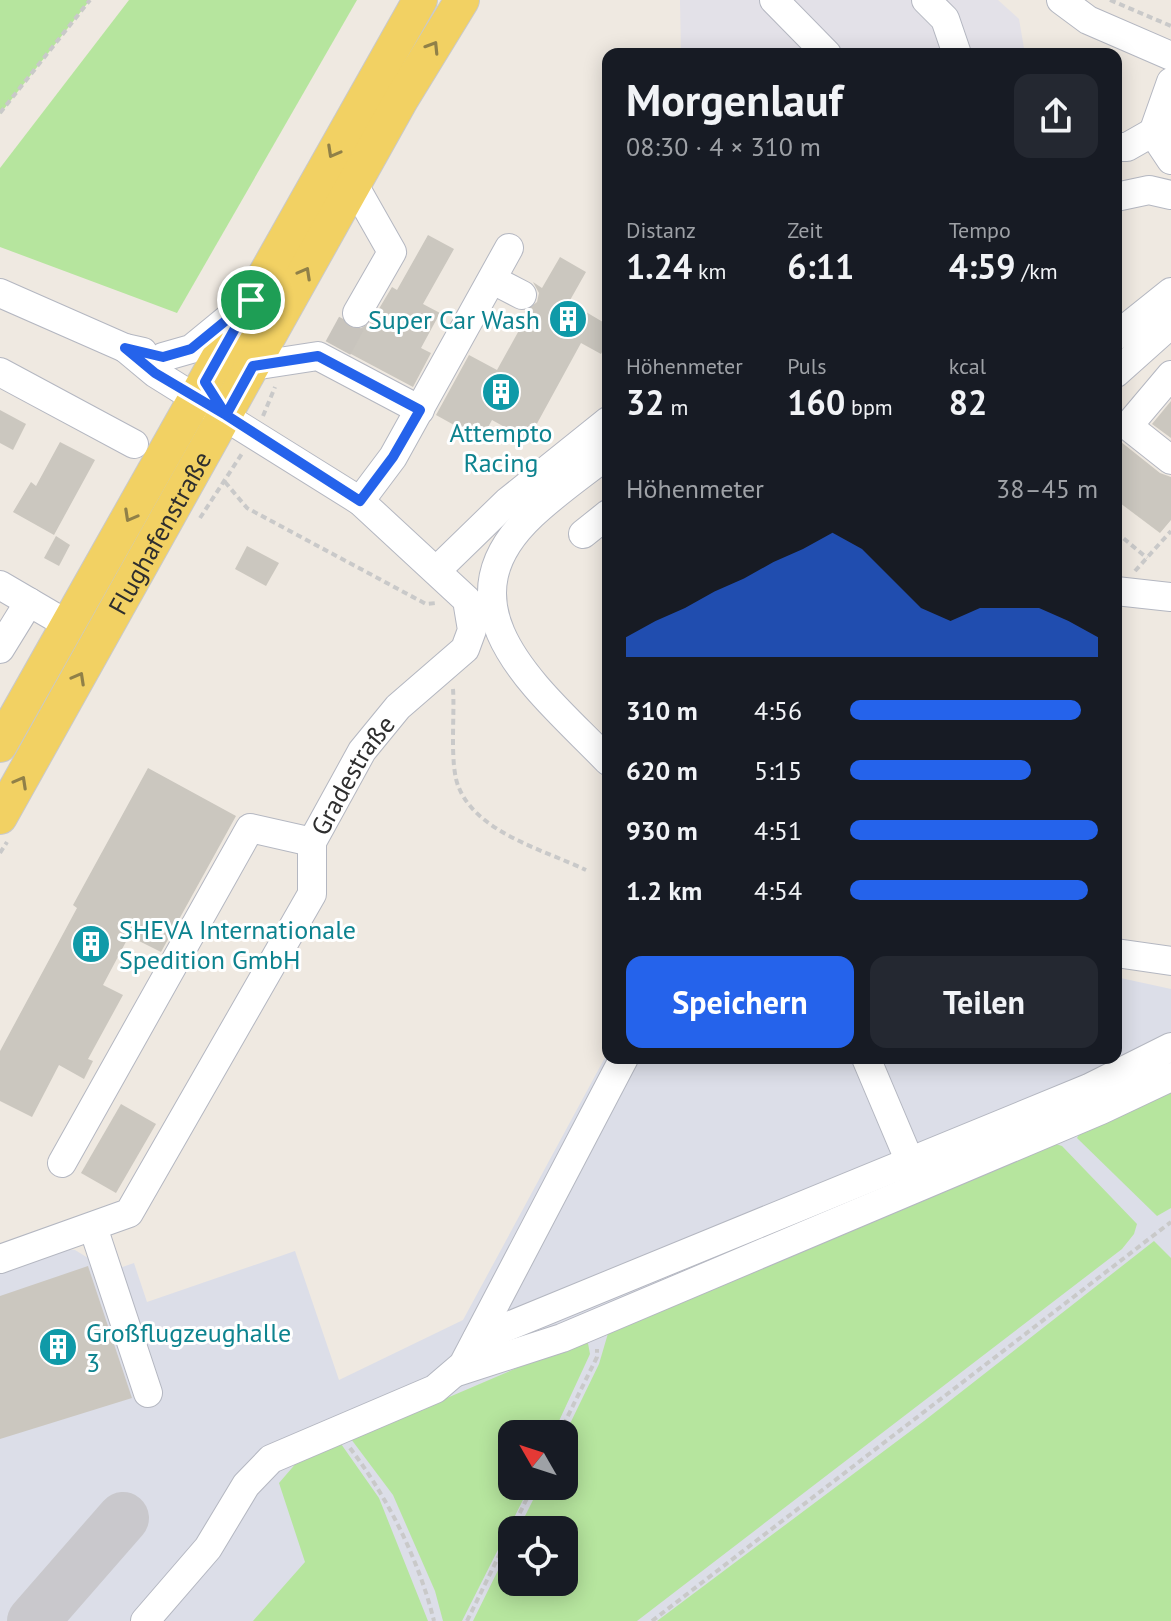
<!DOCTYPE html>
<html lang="de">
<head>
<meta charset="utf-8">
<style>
  :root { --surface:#171b24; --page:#242831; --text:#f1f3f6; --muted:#9ea1a6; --accent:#2563eb }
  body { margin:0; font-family:"PT Sans",sans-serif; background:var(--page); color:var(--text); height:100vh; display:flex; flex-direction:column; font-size:30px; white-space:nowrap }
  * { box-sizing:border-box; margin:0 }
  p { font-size:26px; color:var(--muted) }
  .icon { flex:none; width:44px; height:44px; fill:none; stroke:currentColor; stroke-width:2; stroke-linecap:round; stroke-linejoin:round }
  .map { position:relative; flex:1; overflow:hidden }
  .side { position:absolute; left:602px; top:48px; width:520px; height:1016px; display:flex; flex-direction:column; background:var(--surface); border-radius:16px; box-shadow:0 4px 20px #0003 }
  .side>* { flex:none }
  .needle { width:52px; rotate:309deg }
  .controls { position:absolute; left:498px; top:1420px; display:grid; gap:16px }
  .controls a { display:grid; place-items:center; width:80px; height:80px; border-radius:16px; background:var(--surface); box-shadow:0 4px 20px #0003; font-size:40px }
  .pin { position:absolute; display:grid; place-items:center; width:68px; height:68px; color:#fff; margin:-34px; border:4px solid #fff; border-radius:50%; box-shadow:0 2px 8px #0007 }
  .round { display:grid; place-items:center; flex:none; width:84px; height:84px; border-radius:16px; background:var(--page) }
  .overview { display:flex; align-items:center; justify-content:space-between; height:136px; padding:0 24px }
  h1 { font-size:44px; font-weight:700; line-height:60px }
  .figures { display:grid; grid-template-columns:repeat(3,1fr); gap:12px; height:136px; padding:8px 24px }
  .figures div { display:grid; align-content:center }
  .figures b { font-size:34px; font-weight:700 }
  .figures small { font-size:22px; font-weight:400 }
  .figures p { font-size:22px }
  .chart { height:224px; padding:16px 24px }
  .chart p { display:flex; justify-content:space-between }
  .chart svg { width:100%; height:144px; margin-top:8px; fill:var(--accent); opacity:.7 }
  .primary-button { display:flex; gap:16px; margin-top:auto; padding:16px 24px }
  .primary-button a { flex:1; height:92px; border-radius:16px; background:var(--accent); color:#fff; font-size:32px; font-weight:700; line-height:92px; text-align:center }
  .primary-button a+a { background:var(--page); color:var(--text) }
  ul { padding:0 24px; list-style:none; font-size:26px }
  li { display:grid; grid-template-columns:128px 96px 1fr; align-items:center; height:60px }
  li i { height:20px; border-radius:10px; background:var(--accent) }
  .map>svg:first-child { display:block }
</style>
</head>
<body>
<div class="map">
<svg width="1171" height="1621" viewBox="0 0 1171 1621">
  <rect width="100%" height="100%" fill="#efe9e1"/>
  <path fill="#e3e1e8" d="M 680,0 L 998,0 L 1019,19 L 1025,54 L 681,54 Z"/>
  <path fill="#dcdee8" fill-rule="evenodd" d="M 1116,977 L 1171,989 L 1171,1621 L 0,1621 L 0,1271 L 65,1249 L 75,1250 L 93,1261 L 99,1275 L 134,1263 L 147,1302 L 295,1251 L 339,1380 L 463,1320 L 608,1052 L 608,1058 L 1116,1058 ZM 512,1434 L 564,1434 L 564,1486 L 512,1486 ZM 512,1530 L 564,1530 L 564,1582 L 512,1582 Z"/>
  <g fill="#b6e59e">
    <path d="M 0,0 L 90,0 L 0,114 Z"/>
    <path d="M 129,0 L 357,0 L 177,313 L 0,247 L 0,168 Z"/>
    <path d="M 1171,1082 L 1171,1208 L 1157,1216 L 1077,1138 L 1084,1126 Z"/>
    <path d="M 1050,1142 L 1062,1146 L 1137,1224 L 1134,1234 L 1122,1249 L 637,1621 L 473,1621 L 512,1542 L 512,1582 L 564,1582 L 564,1530 L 518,1530 L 540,1486 L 564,1486 L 564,1436 L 599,1364 L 609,1330 Z"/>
    <path d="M 1154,1241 L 1171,1258 L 1171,1621 L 657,1621 L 924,1421 Z"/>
    <path d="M 587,1338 L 590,1354 L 553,1434 L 512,1434 L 512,1486 L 530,1486 L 462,1621 L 443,1621 L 435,1591 L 393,1495 L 351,1439 Z"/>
    <path d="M 339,1441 L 379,1498 L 428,1621 L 253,1621 L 305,1562 L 279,1483 L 304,1454 Z"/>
  </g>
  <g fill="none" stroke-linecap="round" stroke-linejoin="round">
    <path stroke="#c9c8cc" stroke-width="52" d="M 33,1621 L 123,1518"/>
  </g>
  <g fill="#cbc7bf">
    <path d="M 428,235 L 454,249 L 423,304 L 440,313 L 421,348 L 431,353 L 413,387 L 334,345 L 345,324 L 358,330 L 371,322 L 392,287 L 397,290 Z"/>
    <path d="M 560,257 L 586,272 L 569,302 L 608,325 L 608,340 L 601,354 L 581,343 L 528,440 L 492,420 L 481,440 L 436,415 L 469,355 L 497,370 L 528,314 L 524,312 L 537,302 L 539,293 L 533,282 L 542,288 Z"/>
    <path d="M 1171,401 L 1171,438 L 1152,424 Z"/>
    <path d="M 0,410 L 26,424 L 13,450 L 0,443 Z"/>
    <path d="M 1116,438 L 1160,473 L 1171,477 L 1171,520 L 1160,533 L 1116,500 Z"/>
    <path d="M 60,442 L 95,460 L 54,535 L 13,512 L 31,482 L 36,486 Z"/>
    <path d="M 56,536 L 70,545 L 59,566 L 44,558 Z"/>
    <path d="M 247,546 L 279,563 L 266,586 L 235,569 Z"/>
    <path d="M 148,768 L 236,816 L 161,952 L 129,936 L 103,985 L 123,995 L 88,1059 L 93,1061 L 84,1079 L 59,1065 L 32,1117 L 0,1101 L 0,1051 L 77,908 L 73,905 Z"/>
    <path d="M 121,1104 L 156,1124 L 116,1193 L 81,1173 Z"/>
    <path d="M 88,1266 L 132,1398 L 0,1439 L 0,1296 Z"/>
  </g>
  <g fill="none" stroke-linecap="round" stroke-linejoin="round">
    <path stroke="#c8c4bd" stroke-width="28" stroke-dasharray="28 14" stroke-linecap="butt" d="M 338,348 L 357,313"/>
    <defs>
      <g id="minor">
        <path d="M 774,0 L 827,54"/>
        <path d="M 926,0 L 945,19 L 957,54"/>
        <path d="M 1061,0 L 1088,20 L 1171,56"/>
        <path d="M 1153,133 L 1171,82"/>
        <path d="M 1153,133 L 1171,160"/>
        <path d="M 1116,147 L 1127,147 L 1171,122"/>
        <path d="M 354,185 L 392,252 L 357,313"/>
        <path d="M 1116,197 L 1149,190 L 1171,195"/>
        <path d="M 493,280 L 522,295"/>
        <path d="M 0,293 L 125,348 L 143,352"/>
        <path d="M 1116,336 L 1171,292"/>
        <path d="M 163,357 L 191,349 L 241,308"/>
        <path d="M 253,366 L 318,356 L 420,410"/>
        <path d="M 0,372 L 134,444"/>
        <path d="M 1116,373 L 1171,324"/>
        <path d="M 1171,375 L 1128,426 L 1171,460"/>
        <path d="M 608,454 C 583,474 555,493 532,515 C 432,609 543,693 608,761"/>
        <path d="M 360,501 L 393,457 L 509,248"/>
        <path d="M 583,534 L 608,514"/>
        <path d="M 437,570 L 507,502 L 608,421"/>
        <path d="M 0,585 L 70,626"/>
        <path d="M 1116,591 L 1171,597"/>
        <path d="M 0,649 L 29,602"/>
        <path d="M 1116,953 L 1171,961"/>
        <path d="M 866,1058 L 910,1162"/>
        <path id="s1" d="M 62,1163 L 250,828 L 312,842 L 362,751 L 398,707 L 465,649 L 472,630 L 467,600 L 360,501 L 155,373 L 125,348"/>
        <path d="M 93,1227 L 148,1393"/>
        <path d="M 0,1259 L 129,1213 L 312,894 L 312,842"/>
        <path d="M 477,1339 L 1089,1088 L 1171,1047"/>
        <path d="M 457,1372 L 562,1338 L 1101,1110 L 1171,1077"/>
        <path d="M 145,1621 L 208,1548 L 246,1485 L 271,1459 L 435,1389 L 463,1365 L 624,1058"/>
      </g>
      <g id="major">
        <path d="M 0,745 L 420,0"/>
        <path id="s2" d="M 0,817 L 402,98 L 462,0"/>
      </g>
    </defs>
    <use href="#minor" stroke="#b4b7c1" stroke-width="30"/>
    <use href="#major" stroke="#c9c9c9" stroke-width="36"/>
    <g stroke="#c9c9c9" stroke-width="4" stroke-dasharray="6 4" stroke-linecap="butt">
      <path d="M 1110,0 L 1171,26"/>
      <path d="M 0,113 L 90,0"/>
      <path d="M 263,416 L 275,387"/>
      <path d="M 225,482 L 247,508 L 426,604 L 436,603"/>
      <path d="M 200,518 L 243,452"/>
      <path d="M 1116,532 L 1147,558"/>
      <path d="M 1135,571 L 1171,531"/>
      <path d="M 453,689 C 455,715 449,766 459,788 C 478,833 544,850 586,870"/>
      <path d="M 0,853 L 7,842"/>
      <path d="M 559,1434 L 597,1357 L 597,1349"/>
      <path d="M 350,1448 C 388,1498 419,1560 434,1621"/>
      <path d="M 467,1621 L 533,1486"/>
      <path d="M 652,1621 L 1171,1222"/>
    </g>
    <use href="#minor" stroke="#fff" stroke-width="28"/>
    <use href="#major" stroke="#f2d163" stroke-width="34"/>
  </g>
  <defs><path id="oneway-chevron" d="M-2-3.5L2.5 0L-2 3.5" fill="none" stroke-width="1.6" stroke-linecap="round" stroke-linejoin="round" transform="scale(2)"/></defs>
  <g stroke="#908048">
    <use href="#oneway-chevron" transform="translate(433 47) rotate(-58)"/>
    <use href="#oneway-chevron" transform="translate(333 152) rotate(119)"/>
    <use href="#oneway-chevron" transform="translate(305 273) rotate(-61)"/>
    <use href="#oneway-chevron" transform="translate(130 516) rotate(119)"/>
    <use href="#oneway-chevron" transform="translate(79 678) rotate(-61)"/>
    <use href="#oneway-chevron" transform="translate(21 782) rotate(-61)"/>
  </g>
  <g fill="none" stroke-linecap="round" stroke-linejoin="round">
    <defs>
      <path id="route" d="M 251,300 L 205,382 L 226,415 L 360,501 L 393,457 L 420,410 L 318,356 L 253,366 L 226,415 L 155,373 L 125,348 L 163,357 L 191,349 L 251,300"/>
    </defs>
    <use href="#route" stroke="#fff" stroke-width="16"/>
    <use href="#route" stroke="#2563eb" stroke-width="10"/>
  </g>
  <defs>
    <symbol id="building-disc" viewBox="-11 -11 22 22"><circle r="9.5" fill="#0f9aa8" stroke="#fff"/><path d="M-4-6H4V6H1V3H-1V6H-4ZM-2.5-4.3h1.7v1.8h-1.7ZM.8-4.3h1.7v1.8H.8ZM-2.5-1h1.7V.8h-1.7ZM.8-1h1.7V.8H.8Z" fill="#fff"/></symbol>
  </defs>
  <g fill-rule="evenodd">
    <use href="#building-disc" x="546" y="297" width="44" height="44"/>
    <use href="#building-disc" x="479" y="370" width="44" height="44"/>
    <use href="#building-disc" x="69" y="922" width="44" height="44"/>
    <use href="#building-disc" x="36" y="1325" width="44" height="44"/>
  </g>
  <g text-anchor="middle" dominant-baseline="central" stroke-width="6" stroke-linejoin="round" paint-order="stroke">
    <g font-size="26" fill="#0d838f" stroke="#fff" text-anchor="start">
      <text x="540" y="319" text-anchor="end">Super Car Wash</text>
      <text x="501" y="432" text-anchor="middle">Attempto<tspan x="501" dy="30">Racing</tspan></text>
      <text x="119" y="929">SHEVA Internationale<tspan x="119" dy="30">Spedition GmbH</tspan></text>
      <text x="86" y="1332">Großflugzeughalle<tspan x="86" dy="30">3</tspan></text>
    </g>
    <g font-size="26" fill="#2e2e2e" stroke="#fff">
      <text stroke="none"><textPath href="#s2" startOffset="326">Flughafenstraße</textPath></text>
      <text stroke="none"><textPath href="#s1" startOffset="526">Gradestraße</textPath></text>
    </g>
  </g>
</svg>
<div class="controls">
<a><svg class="needle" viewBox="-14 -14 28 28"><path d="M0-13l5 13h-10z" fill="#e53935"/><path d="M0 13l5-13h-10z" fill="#9ea1a6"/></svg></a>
<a><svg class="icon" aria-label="locate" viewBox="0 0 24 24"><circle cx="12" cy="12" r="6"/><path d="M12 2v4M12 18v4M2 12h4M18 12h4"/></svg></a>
</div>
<div class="pin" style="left:251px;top:300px;background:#1e9e55"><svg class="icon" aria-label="arrive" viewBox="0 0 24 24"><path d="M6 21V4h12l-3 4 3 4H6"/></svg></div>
<section class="side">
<div class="overview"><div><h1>Morgenlauf</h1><p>08:30 · 4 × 310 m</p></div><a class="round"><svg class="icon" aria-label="share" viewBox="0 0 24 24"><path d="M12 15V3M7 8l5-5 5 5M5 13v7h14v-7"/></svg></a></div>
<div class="figures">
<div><p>Distanz</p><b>1.24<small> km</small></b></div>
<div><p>Zeit</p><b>6:11</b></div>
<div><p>Tempo</p><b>4:59<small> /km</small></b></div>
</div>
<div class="figures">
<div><p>Höhenmeter</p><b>32<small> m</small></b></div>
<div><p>Puls</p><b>160<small> bpm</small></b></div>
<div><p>kcal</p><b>82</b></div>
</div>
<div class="chart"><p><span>Höhenmeter</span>38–45 m</p>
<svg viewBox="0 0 160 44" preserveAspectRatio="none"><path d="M0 44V38L10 33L20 29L30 24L40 20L50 15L60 11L70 6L80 11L90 20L100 29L110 33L120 29L130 29L140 29L150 33L160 38V44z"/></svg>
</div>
<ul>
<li><b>310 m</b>4:56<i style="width:93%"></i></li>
<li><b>620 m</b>5:15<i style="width:73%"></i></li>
<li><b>930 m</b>4:51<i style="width:100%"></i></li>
<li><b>1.2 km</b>4:54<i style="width:96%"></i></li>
</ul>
<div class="primary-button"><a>Speichern</a><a>Teilen</a></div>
</section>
</div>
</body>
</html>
